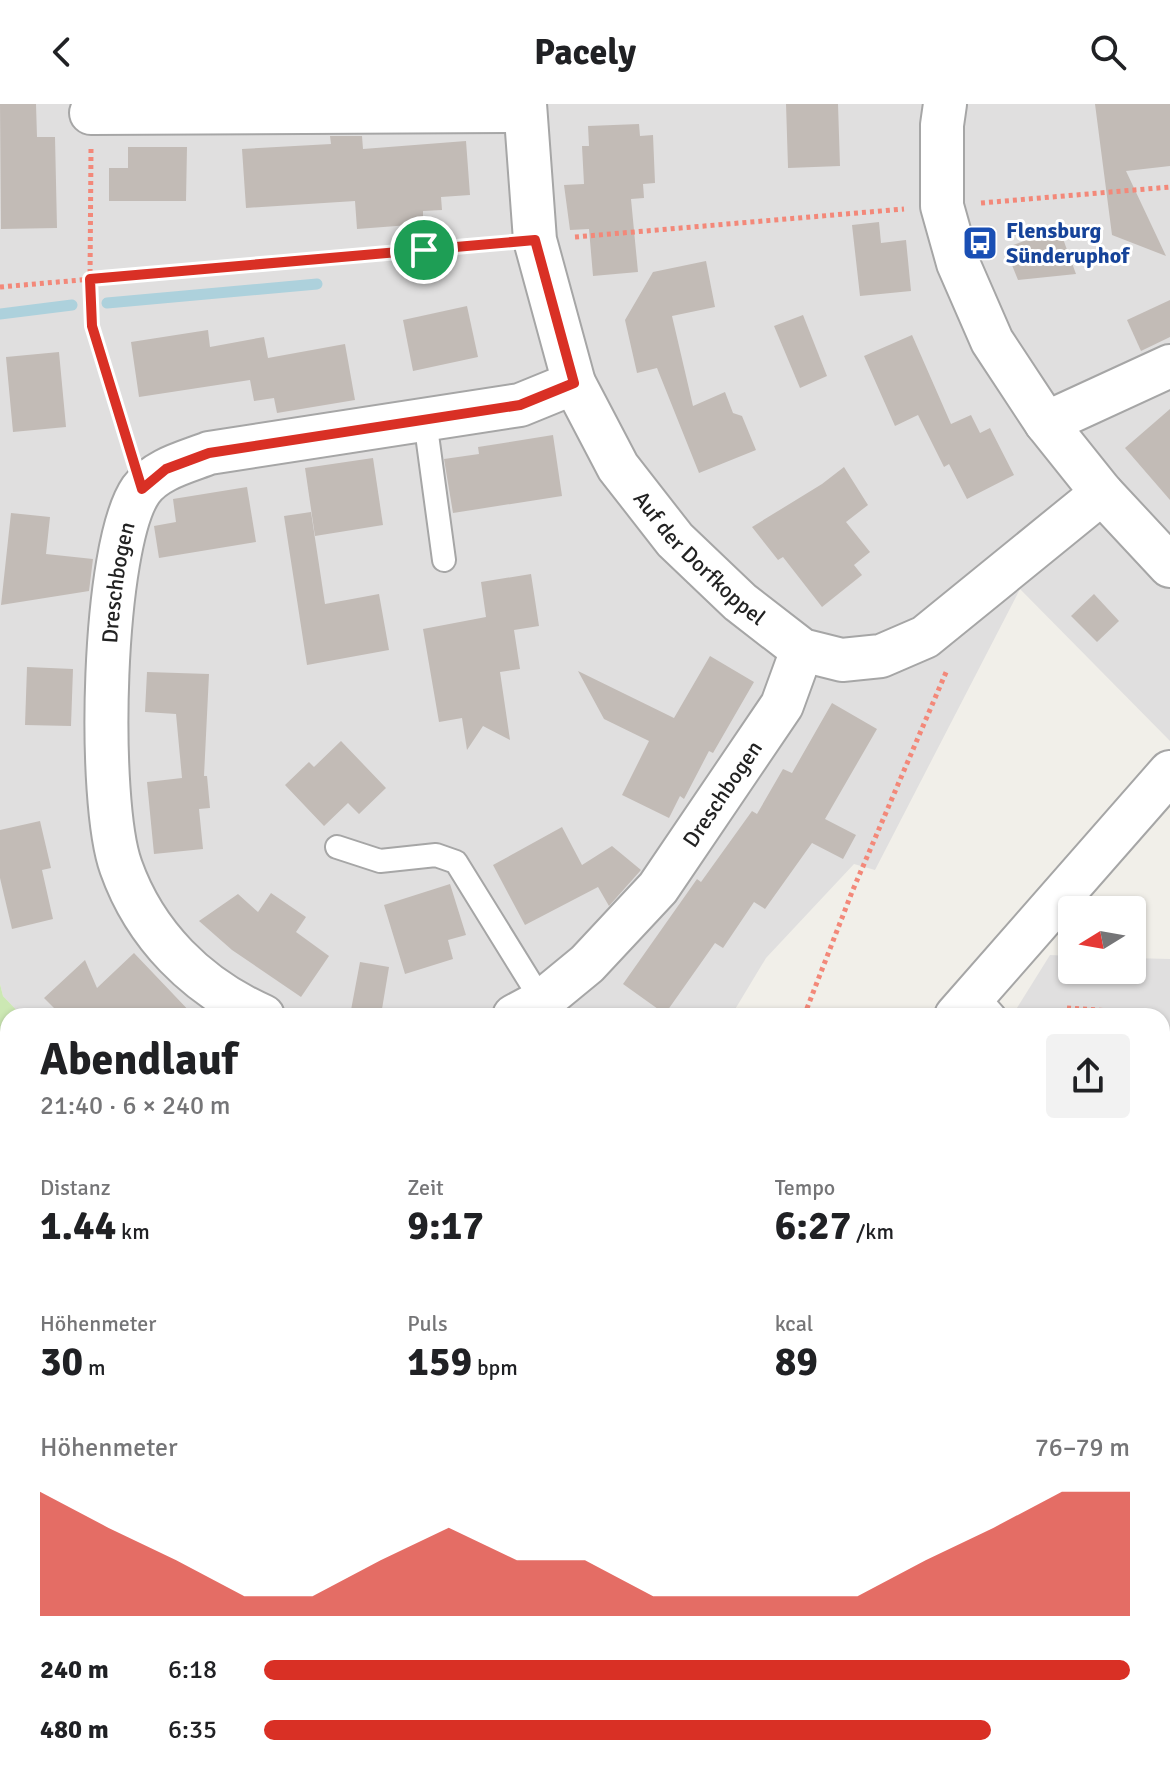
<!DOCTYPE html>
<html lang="de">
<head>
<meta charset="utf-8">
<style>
  :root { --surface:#fff; --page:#f2f2f2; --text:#202124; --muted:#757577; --accent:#d93025 }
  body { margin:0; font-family:Signika,sans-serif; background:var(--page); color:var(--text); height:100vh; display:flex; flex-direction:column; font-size:30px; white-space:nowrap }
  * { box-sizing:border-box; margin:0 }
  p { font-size:26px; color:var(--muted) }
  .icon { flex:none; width:44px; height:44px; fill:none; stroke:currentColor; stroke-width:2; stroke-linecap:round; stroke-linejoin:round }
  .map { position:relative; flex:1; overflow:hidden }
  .sheet { position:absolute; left:0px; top:904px; width:1170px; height:768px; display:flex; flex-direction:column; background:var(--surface); border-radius:24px 24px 0 0; box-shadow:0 2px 6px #0004 }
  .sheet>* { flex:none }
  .needle { width:52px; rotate:259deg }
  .buttons { position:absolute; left:1058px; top:792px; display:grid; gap:16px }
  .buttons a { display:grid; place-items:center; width:88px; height:88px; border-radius:8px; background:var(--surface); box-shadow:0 2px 6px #0004; font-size:40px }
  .pin { position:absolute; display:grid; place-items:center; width:68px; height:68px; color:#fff; margin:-34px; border:4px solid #fff; border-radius:50%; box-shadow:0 2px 8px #0007 }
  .round { display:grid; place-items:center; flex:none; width:84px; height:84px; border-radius:8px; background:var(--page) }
  .head { display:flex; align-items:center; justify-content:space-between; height:136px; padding:0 40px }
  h1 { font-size:44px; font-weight:800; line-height:60px }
  .figures { display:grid; grid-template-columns:repeat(3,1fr); gap:12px; height:136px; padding:8px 40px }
  .figures div { display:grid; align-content:center }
  .figures b { font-size:40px; font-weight:800 }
  .figures small { font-size:22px; font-weight:400 }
  .figures p { font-size:22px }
  .chart { height:224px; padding:16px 40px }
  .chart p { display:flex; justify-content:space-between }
  .chart svg { width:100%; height:144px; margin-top:8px; fill:var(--accent); opacity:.7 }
  ul { padding:0 40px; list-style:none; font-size:26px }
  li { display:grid; grid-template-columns:128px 96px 1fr; align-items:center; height:60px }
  li i { height:20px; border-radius:10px; background:var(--accent) }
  header { display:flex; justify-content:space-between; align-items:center; height:104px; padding:0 40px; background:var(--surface); font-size:36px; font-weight:800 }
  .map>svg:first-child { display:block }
</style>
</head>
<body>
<header><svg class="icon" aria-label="back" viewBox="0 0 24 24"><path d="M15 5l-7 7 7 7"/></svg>Pacely<svg class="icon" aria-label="search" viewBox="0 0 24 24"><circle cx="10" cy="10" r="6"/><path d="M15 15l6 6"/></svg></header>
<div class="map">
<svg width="1170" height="1672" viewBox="0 0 1170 1672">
  <defs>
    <pattern id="park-tufts" width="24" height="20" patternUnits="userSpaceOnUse" patternTransform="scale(2)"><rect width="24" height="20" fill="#cbf7cf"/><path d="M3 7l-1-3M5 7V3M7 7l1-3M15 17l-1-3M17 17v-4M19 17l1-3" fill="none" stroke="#aed3b1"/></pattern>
  </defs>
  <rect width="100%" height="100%" fill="#f1efe9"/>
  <g fill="#e0dfdf">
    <path d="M 0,0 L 1170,0 L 1170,637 L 1020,485 L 875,766 L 854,760 L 766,854 L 731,912 L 22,912 L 3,892 L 0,880 Z"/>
    <path d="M 1050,851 L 1072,852 L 1072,866 L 1132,866 L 1132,854 L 1170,855 L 1170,1439 L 1162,1439 L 1162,912 L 1012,912 Z"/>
  </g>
  <path fill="#fdfee6" d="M 0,1404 L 8,1406 L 8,1664 L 748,1664 L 771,1672 L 0,1672 Z"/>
  <path fill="#cce8b3" d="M 0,880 L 3,892 L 22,912 L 8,912 L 8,1121 L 0,1119 Z"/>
  <path fill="url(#park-tufts)" d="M 761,1664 L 882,1664 L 904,1672 L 759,1672 Z"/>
  <path fill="#e2e2e2" d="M 1162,1228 L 1170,1228 L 1170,1416 L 1162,1418 Z"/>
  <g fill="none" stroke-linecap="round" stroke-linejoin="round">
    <g stroke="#add1dc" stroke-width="11">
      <path d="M 107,199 L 317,180"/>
      <path d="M 0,210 L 72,201"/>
    </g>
  </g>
  <g fill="#c2bbb6">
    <path d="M 0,0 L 36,0 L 37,33 L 55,33 L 57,124 L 1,125 Z"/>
    <path d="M 786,0 L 838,0 L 840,62 L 788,64 Z"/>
    <path d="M 1095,0 L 1170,0 L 1170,62 L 1126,67 L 1166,152 L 1112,131 Z"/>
    <path d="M 639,20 L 640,32 L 653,31 L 655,79 L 643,80 L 644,94 L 631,95 L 638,168 L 593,172 L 589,125 L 570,126 L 564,81 L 584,80 L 582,42 L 589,42 L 588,22 Z"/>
    <path d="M 330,32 L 362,32 L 363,45 L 466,37 L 470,91 L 441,93 L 442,106 L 423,107 L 423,120 L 357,125 L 355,97 L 246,104 L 242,45 L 331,40 Z"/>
    <path d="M 128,43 L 187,43 L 186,97 L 109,97 L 109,64 L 128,64 Z"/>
    <path d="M 879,118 L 881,139 L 906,136 L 911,187 L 860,192 L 852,121 Z"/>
    <path d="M 1059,124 L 1076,170 L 1018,176 L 1005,144 Z"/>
    <path d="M 706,157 L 715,203 L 672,212 L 693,302 L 725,288 L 733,309 L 742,312 L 756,346 L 699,369 L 657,264 L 637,269 L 625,216 L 653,168 Z"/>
    <path d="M 1170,196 L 1170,233 L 1141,247 L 1127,216 Z"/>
    <path d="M 467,202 L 478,253 L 413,267 L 403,216 Z"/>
    <path d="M 803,211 L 827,272 L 800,284 L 774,222 Z"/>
    <path d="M 208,226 L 210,243 L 264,233 L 268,254 L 345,240 L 355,296 L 277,309 L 274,294 L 254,297 L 250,276 L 139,293 L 131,238 Z"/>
    <path d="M 912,231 L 951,320 L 971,311 L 980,329 L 990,324 L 1014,371 L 967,395 L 949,360 L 944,363 L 918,311 L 895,322 L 864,252 Z"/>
    <path d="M 59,248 L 66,323 L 13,328 L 6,253 Z"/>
    <path d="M 1170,305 L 1170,396 L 1125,344 Z"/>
    <path d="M 553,331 L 562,392 L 453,409 L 444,355 L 479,350 L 478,343 Z"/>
    <path d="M 373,354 L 383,421 L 315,432 L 305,364 Z"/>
    <path d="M 844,363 L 868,401 L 846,418 L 870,448 L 854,461 L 862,471 L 822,503 L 783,453 L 778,456 L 752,423 L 822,380 Z"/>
    <path d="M 247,383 L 256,438 L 159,454 L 154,422 L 176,418 L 173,395 Z"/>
    <path d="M 311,408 L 325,500 L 379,490 L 389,546 L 307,561 L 284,412 Z"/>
    <path d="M 11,409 L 50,413 L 46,450 L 93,455 L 89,487 L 1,501 Z"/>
    <path d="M 531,470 L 539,522 L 514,526 L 520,565 L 500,568 L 510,636 L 483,622 L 467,646 L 462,614 L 439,618 L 423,525 L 486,513 L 481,478 Z"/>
    <path d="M 1094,490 L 1119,517 L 1097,538 L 1071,512 Z"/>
    <path d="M 710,552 L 754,578 L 713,649 L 709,647 L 684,695 L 680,692 L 669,714 L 622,691 L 649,637 L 604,615 L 578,567 L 674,614 Z"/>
    <path d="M 27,563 L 73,565 L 71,622 L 25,621 Z"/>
    <path d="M 147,568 L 209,570 L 204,672 L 207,672 L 210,704 L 199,705 L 203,745 L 154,750 L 147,678 L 182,674 L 176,610 L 145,608 Z"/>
    <path d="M 832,599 L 877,625 L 825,715 L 856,731 L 843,755 L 812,739 L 765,805 L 754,798 L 723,844 L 715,839 L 665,910 L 623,880 L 697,775 L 701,778 L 752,707 L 757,710 L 783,665 L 792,669 Z"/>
    <path d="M 341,637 L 386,684 L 359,710 L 348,699 L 324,722 L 285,681 L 309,658 L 314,663 Z"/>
    <path d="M 40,717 L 51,764 L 42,766 L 53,815 L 12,825 L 0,774 L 0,726 Z"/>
    <path d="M 562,723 L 582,761 L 612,742 L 641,766 L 609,802 L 598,783 L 525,821 L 493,761 Z"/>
    <path d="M 450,780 L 466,831 L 448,836 L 453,855 L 405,870 L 384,801 Z"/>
    <path d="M 271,789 L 306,813 L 296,828 L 329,852 L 301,893 L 232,846 L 199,817 L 238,790 L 258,808 Z"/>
    <path d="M 134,849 L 194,912 L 62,912 L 44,894 L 85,856 L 97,884 Z"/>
    <path d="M 360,858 L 389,863 L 381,911 L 351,906 Z"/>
  </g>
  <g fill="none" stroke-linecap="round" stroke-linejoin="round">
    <defs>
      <g id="service">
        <path d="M 425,316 L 444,456"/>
        <path d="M 337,743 L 380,757 L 436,751 L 456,758 L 542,897"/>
        <path d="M 974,888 L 995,912"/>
      </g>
      <g id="minor">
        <path id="s1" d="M 525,0 L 535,136 L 574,279 L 618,363 L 675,436 L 740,498 L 802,546 L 842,556 L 881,552 L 925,533 L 1102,389"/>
        <path d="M 945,0 L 942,21 L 942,102 L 958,159 L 992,237 L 1046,319 L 1102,389 L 1170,462"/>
        <path d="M 91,9 L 524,7"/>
        <path d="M 1046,319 L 1170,262"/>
        <path id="s2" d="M 263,912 C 197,883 145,831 121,763 C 97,697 102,442 141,386 C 156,365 186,358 209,349 L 520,301 L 574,279"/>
        <path id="s3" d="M 514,912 L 542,897 L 587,860 L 658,784 L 782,601 L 802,546"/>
        <path d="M 956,912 L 1170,668"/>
        <path d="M 697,1672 L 699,1664"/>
      </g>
      <g id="primary">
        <path d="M 0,1283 L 8,1284"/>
        <path d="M 0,1341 L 8,1343"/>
        <path d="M 1162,1652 L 1170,1655"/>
        <path d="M 985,1664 L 1007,1672"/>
      </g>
    </defs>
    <use href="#service" stroke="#a6a6a6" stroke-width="26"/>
    <use href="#minor" stroke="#a6a6a6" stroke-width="46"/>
    <use href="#primary" stroke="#986b08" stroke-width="48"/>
    <g stroke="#f38879" stroke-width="5" stroke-dasharray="4 4" stroke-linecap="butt">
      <path d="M 91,45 L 90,175 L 92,222 L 130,345"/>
      <path d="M 981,99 L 1170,83"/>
      <path d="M 575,133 L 904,105"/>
      <path d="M 0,183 L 497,140"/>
      <path d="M 804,912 L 852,788 L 947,566"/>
      <path d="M 1067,912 L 1067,904 L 1127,908 L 1127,912"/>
      <path d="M 1162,918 L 1170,918"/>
      <path d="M 1162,1026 L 1170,1026"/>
      <path d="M 0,1140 L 8,1142"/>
      <path d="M 1162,1451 L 1170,1451"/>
      <path d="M 527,1672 L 530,1664"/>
    </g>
    <use href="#service" stroke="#fff" stroke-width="22"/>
    <use href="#minor" stroke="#fff" stroke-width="42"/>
    <use href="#primary" stroke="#f7d7a9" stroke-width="44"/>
  </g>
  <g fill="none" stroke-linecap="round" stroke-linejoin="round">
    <defs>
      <path id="route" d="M 535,136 L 574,279 L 520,301 L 209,349 L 166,365 L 142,385 L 92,222 L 90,175 Z"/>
    </defs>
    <use href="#route" stroke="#fff" stroke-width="16"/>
    <use href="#route" stroke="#d93025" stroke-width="10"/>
  </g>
  <defs>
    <symbol id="bus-square" viewBox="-11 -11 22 22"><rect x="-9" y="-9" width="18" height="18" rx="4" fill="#1a4fb4" stroke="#fff"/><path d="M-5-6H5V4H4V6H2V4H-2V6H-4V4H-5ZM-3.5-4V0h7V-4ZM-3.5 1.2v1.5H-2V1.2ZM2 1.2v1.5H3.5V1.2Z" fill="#fff"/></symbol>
  </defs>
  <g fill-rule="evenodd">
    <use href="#bus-square" x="960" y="119" width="40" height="40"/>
  </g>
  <g text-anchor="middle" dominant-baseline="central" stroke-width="6" stroke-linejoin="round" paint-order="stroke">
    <g font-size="22" font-weight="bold" fill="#164399" stroke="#fff" text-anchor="start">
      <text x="1006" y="126">Flensburg<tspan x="1006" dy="25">Sünderuphof</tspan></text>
    </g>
    <g font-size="22" fill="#222" stroke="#fff">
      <text stroke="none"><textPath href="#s1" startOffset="502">Auf der Dorfkoppel</textPath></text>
      <text stroke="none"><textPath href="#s2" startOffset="498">Dreschbogen</textPath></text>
      <text stroke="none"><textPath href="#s3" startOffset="308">Dreschbogen</textPath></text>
    </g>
  </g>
</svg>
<div class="buttons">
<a><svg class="needle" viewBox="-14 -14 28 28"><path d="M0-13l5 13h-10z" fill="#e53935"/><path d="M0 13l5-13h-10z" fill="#757577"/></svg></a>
</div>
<div class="pin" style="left:424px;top:146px;background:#1e9e55"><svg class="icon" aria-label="arrive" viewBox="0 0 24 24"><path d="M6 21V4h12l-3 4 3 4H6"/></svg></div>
<section class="sheet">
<div class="head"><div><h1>Abendlauf</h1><p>21:40 · 6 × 240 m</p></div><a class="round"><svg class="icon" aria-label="share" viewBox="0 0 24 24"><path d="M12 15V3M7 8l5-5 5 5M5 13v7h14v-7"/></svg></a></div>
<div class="figures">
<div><p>Distanz</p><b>1.44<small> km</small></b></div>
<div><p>Zeit</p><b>9:17</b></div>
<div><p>Tempo</p><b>6:27<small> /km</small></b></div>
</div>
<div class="figures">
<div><p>Höhenmeter</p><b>30<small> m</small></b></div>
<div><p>Puls</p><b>159<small> bpm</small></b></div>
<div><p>kcal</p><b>89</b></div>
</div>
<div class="chart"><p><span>Höhenmeter</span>76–79 m</p>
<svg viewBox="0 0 160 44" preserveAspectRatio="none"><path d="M0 44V6L10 17L20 27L30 38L40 38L50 27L60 17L70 27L80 27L90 38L100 38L110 38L120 38L130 27L140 17L150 6L160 6V44z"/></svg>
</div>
<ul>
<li><b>240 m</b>6:18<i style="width:100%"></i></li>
<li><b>480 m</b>6:35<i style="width:84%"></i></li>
</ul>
</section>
</div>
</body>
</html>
